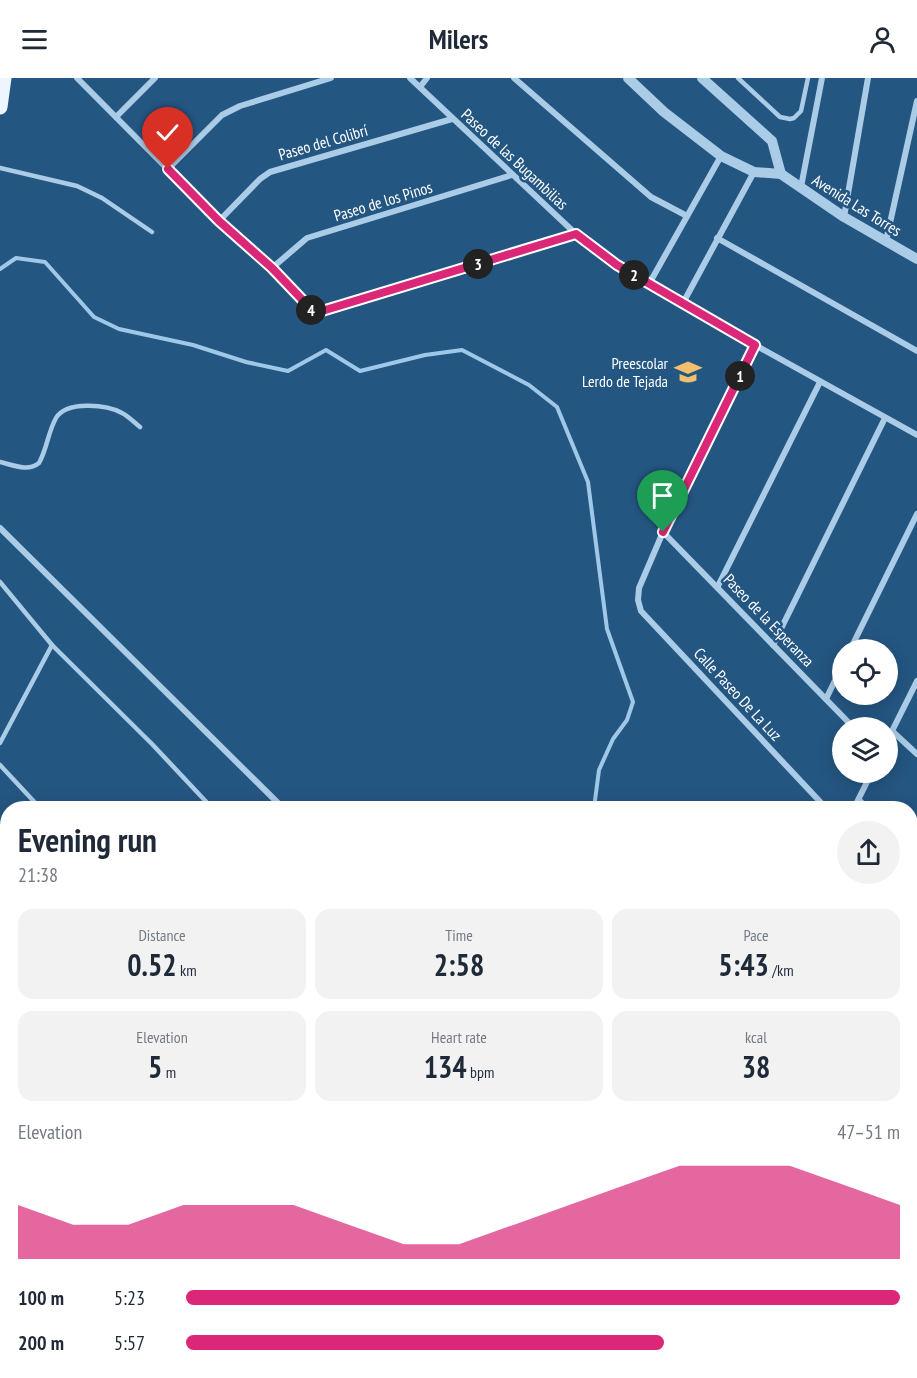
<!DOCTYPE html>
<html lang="en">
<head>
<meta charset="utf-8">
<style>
  :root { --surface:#fff; --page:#f2f2f3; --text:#1f2937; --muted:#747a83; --accent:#db2777 }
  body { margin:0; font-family:"PT Sans Narrow",sans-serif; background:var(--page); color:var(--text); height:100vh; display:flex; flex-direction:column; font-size:22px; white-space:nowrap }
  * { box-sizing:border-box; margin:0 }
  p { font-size:20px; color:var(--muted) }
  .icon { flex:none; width:33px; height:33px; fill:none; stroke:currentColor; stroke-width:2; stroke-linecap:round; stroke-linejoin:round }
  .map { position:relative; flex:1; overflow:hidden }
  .drawer { position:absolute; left:0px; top:723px; width:918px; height:578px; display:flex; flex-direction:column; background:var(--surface); border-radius:24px 24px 0 0; box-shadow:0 3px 15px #0003 }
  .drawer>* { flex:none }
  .tools { position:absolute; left:832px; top:561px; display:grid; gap:12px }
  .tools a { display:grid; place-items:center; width:66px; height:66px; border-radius:50%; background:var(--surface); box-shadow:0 3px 15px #0003; font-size:30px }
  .pin { position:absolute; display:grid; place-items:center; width:51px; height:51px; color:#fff; margin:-62px -26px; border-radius:50% 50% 50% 0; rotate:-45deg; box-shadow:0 0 6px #0007 }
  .pin .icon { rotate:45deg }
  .km { position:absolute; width:30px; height:30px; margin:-15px; border-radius:50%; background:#222; color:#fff; font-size:16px; line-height:30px; text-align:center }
  .round { display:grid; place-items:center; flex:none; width:63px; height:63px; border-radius:32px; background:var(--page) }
  .overview { display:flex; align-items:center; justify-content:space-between; height:102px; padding:0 18px }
  h1 { font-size:33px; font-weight:600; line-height:45px }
  .stats { display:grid; grid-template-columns:repeat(3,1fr); gap:9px; height:102px; padding:6px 18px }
  .stats div { display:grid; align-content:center; border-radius:15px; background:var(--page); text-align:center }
  .stats b { font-size:30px; font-weight:600 }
  .stats small { font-size:16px; font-weight:400 }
  .stats p { font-size:16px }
  .chart { height:168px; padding:12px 18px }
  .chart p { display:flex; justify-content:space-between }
  .chart svg { width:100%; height:108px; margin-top:6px; fill:var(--accent); opacity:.7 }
  ul { padding:0 18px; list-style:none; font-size:20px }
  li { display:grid; grid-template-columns:96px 72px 1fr; align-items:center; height:45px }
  li i { height:15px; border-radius:8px; background:var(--accent) }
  header { display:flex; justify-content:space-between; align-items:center; height:78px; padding:0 18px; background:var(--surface); font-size:27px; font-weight:600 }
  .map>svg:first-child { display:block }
</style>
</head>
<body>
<header><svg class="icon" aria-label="menu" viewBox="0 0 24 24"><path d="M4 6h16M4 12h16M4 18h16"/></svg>Milers<svg class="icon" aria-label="person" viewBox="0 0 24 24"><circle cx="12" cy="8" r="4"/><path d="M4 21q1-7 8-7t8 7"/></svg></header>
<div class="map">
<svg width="917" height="1300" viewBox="0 0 917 1300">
  <rect width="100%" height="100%" fill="#245682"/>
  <path fill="#3870a0" d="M 0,1092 L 8,1096 L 8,1293 L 471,1293 L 477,1300 L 0,1300 Z"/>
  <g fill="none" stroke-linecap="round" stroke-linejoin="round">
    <g stroke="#9fc8e8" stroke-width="4">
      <path d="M 0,191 L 16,180 L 45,184 L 94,239 L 119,251 L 193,267 L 246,284 L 288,293 L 326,272 L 360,293 L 425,277 L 462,272 L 529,307 L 557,329 L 588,404 L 607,551 L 633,624 L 627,642 L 613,661 L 599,692 L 594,730"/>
      <path d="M 910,985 L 917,992"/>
    </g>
    <g stroke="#abcce7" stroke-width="4.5">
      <path d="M 738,0 L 780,39 L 790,41 L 794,40 L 801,33 L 808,0"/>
      <path d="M 0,90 L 77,108 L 102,120 L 152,154"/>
      <path d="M 0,384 C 13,387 28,394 39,385 C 47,371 48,354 56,340 C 66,323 106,326 122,335 C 128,338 135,345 140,349"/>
      <path d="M 0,504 L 52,567 L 152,666 L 212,730"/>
      <path d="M 0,665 L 52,567"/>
      <path d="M 0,687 L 40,730"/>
    </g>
    <g stroke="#abcce7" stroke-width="6">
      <path d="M 77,0 L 219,143 L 272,190 L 313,233 L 322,233 L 576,156"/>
      <path d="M 410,0 L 576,156 L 617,187 L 755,267 L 917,357"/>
      <path d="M 514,0 L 651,119 L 687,138"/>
      <path d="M 420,9 L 427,0"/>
      <path d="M 116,39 L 155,0"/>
      <path d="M 168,91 L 222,37 L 240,28 L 331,0"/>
      <path d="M 801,109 L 822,0"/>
      <path d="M 844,139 L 868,0"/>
      <path d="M 219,143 L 260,101 L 270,94 L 452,41"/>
      <path d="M 717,160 L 917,273"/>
      <path d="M 886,163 L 917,23"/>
      <path d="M 272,190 L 307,160 L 512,97"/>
      <path d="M 649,206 L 721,78"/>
      <path d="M 683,225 L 754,94"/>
      <path d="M 755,267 L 663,454 L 639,510 L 638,522 L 641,533 L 826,730"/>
      <path d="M 0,450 L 283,730"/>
      <path d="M 663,454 L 854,650"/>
      <path d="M 718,508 L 820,304"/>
      <path d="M 773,567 L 885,340"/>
      <path d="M 850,572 L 917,436"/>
      <path d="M 826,621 L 843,586"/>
      <path d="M 892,653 L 917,676"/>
      <path d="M 888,661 L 917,603"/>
      <path d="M 859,722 L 867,730"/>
      <path d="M 854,730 L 872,694"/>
      <path d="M 910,773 L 917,780"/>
      <path d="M 910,874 L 917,881"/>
      <path d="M 910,1041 L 917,1048"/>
      <path d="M 910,1213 L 917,1192"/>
      <path d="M 842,1293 L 849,1300"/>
      <path d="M 884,1300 L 886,1293"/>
    </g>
    <g stroke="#abcce7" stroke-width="10">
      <path d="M 628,0 L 664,34 L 721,78 L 754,94 L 781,96 L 844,139 L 917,181"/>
      <path d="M 702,0 L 772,63 L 781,96"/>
    </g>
    <path stroke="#edf5fd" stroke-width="15" d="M 0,29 L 4,0"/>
  </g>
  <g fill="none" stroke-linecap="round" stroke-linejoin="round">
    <defs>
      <path id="route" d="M 168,91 L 219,143 L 272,190 L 313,233 L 322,233 L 576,156 L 617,187 L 755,267 L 663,454"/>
    </defs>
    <use href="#route" stroke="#fff" stroke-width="12"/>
    <use href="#route" stroke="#db2777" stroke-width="8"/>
  </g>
  <defs>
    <symbol id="school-bare" viewBox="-9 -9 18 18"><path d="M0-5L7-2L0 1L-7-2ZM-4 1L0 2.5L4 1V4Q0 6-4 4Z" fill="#f2bf6f" stroke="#245682" stroke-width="2.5" paint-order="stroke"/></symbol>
  </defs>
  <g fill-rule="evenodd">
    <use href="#school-bare" x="669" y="275" width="38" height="38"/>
  </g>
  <g text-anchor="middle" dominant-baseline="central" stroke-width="5" stroke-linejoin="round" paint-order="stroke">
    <g font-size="16" fill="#fff" stroke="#245682">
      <text transform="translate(323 64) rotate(-16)">Paseo del Colibrí</text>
      <text transform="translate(515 81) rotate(43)">Paseo de las Bugambilias</text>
      <text transform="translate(383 123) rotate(-17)">Paseo de los Pinos</text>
      <text transform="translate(857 127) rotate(32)">Avenida Las Torres</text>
      <text transform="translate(769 542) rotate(46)">Paseo de la Esperanza</text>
      <text transform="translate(738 616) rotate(47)">Calle Paseo De La Luz</text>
    </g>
    <g font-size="16" fill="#fff" stroke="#245682" text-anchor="end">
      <text x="668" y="285">Preescolar<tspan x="668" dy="18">Lerdo de Tejada</tspan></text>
    </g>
  </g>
</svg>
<div class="tools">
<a><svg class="icon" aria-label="locate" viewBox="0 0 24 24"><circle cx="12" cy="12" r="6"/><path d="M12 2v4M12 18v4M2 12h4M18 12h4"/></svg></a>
<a><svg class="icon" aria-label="layers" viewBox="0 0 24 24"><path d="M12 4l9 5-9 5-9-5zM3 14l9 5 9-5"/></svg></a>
</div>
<div class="pin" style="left:663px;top:454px;background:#1e9e55"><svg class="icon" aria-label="arrive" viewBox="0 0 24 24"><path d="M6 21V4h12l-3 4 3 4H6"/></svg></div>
<div class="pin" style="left:168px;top:91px;background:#d93025"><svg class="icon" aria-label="check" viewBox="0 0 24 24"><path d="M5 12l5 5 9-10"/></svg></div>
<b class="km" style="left:740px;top:298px">1</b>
<b class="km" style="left:634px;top:197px">2</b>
<b class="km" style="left:478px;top:186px">3</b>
<b class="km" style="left:311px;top:232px">4</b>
<section class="drawer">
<div class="overview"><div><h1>Evening run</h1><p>21:38</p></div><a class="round"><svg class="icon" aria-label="share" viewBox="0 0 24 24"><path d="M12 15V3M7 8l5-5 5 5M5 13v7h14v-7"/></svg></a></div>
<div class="stats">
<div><p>Distance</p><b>0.52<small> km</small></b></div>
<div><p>Time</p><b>2:58</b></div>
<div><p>Pace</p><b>5:43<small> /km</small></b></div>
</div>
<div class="stats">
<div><p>Elevation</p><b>5<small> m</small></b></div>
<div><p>Heart rate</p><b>134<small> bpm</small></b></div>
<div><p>kcal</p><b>38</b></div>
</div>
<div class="chart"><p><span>Elevation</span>47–51 m</p>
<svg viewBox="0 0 160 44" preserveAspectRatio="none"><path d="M0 44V22L10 30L20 30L30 22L40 22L50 22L60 30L70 38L80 38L90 30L100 22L110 14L120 6L130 6L140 6L150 14L160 22V44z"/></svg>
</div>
<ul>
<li><b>100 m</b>5:23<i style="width:100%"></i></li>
<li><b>200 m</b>5:57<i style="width:67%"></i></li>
</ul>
</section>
</div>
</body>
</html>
